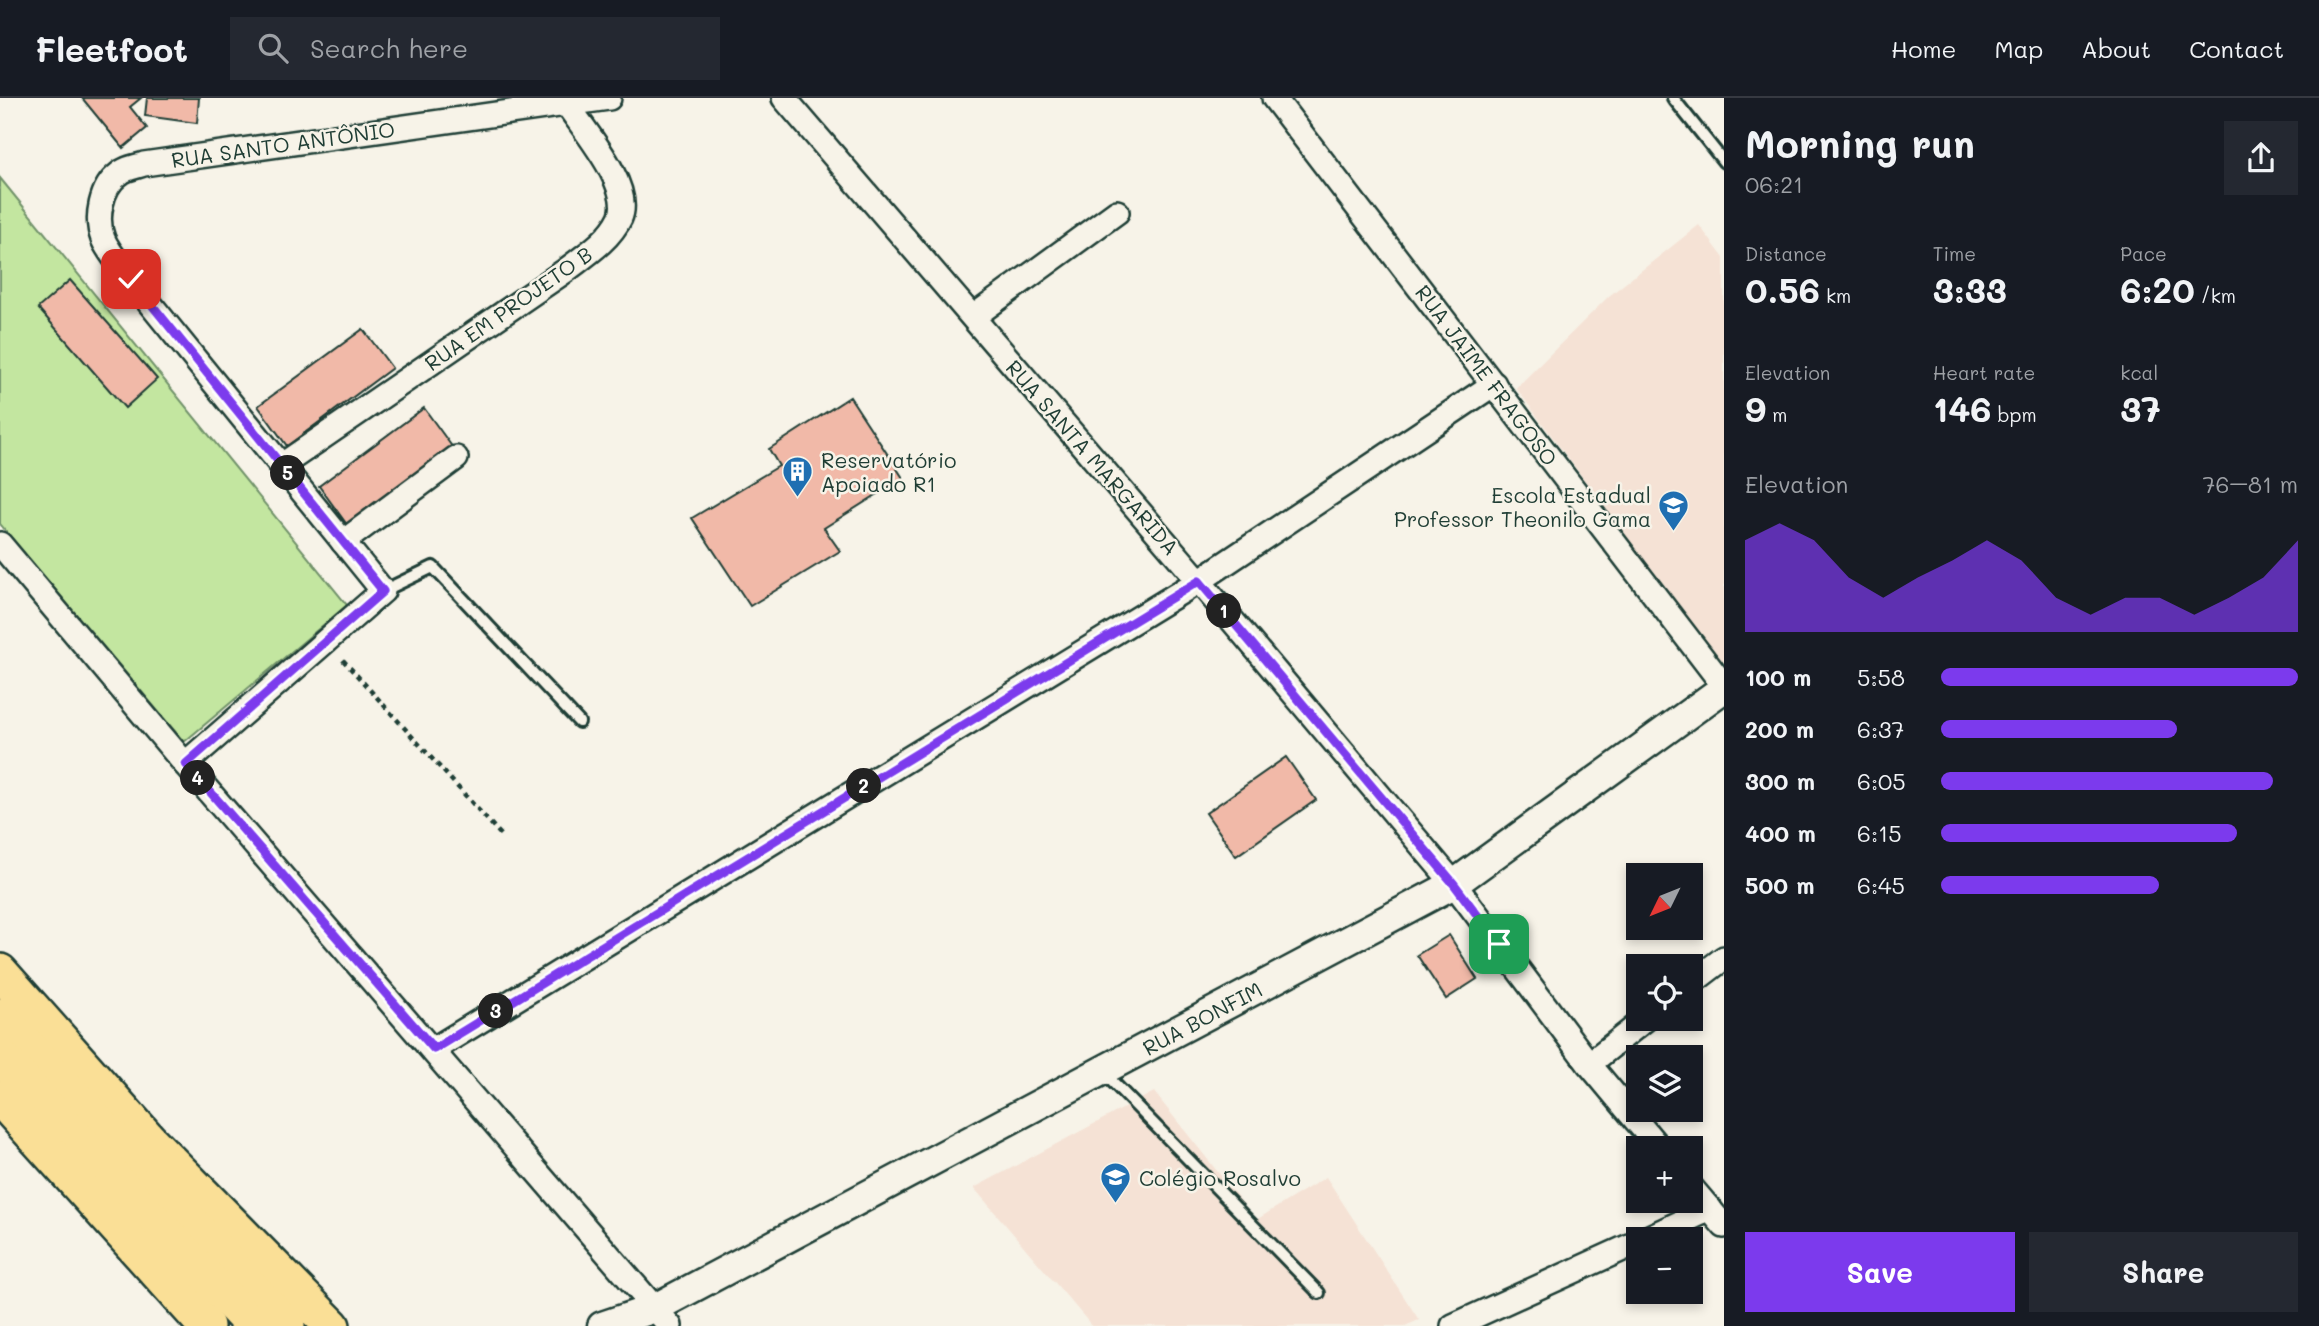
<!DOCTYPE html>
<html lang="en">
<head>
<meta charset="utf-8">
<style>
  :root { --surface:#171b24; --page:#242831; --text:#f1f3f6; --muted:#9ea1a6; --line:#363941; --accent:#7c3aed }
  body { margin:0; font-family:Mali,sans-serif; background:var(--page); color:var(--text); height:100vh; display:flex; flex-direction:column; font-size:26px; white-space:nowrap }
  * { box-sizing:border-box; margin:0 }
  p { font-size:23px; color:var(--muted) }
  .icon { flex:none; width:38px; height:38px; fill:none; stroke:currentColor; stroke-width:2; stroke-linecap:round; stroke-linejoin:round }
  .map { position:relative; flex:1; overflow:hidden }
  .details { display:flex; flex-direction:column; background:var(--surface); width:595px }
  .details>* { flex:none }
  .needle { width:46px; rotate:227deg }
  .controls { position:absolute; left:1626px; top:765px; display:grid; gap:14px }
  .controls a { display:grid; place-items:center; width:77px; height:77px; border-radius:0px; background:var(--surface); box-shadow:0 4px 10px #0003; font-size:35px }
  .pin { position:absolute; display:grid; place-items:center; width:60px; height:60px; color:#fff; margin:-30px; border-radius:14px; box-shadow:0 4px 10px #0006 }
  .km { position:absolute; width:35px; height:35px; margin:-18px; border-radius:50%; background:#222; color:#fff; font-size:19px; line-height:35px; text-align:center }
  .round { display:grid; place-items:center; flex:none; width:74px; height:74px; border-radius:0px; background:var(--page) }
  .summary { display:flex; align-items:center; justify-content:space-between; height:119px; padding:0 21px }
  h1 { font-size:38px; font-weight:700; line-height:52px }
  .stats { display:grid; grid-template-columns:repeat(3,1fr); gap:10px; height:119px; padding:7px 21px }
  .stats div { display:grid; align-content:center }
  .stats b { font-size:35px; font-weight:700 }
  .stats small { font-size:19px; font-weight:400 }
  .stats p { font-size:19px }
  .chart { height:196px; padding:14px 21px }
  .chart p { display:flex; justify-content:space-between }
  .chart svg { width:100%; height:126px; margin-top:7px; fill:var(--accent); opacity:.7 }
  .primary-button { display:flex; gap:14px; margin-top:auto; padding:14px 21px }
  .primary-button a { flex:1; height:80px; border-radius:0px; background:var(--accent); color:#fff; font-size:28px; font-weight:700; line-height:80px; text-align:center }
  .primary-button a+a { background:var(--page); color:var(--text) }
  ul { padding:0 21px; list-style:none; font-size:23px }
  li { display:grid; grid-template-columns:112px 84px 1fr; align-items:center; height:52px }
  li i { height:18px; border-radius:9px; background:var(--accent) }
  header { display:flex; align-items:center; gap:42px; box-sizing:border-box; height:98px; padding:0 35px; background:var(--surface); border-bottom:2px solid var(--line) }
  header strong { font-size:33px }
  nav { display:flex; gap:38px; margin-inline-start:auto; font-size:24px }
  .search { width:490px; height:63px; background:var(--page); display:flex; align-items:center; gap:18px; box-sizing:border-box; padding:0 24px; border-radius:0px; color:var(--muted); font-size:26px }
  main { display:flex; flex:1; min-height:0 }
  .map>svg:first-child { display:block }
</style>
</head>
<body>
<header>
<strong>Fleetfoot</strong>
<div class="search"><svg class="icon" aria-label="search" viewBox="0 0 24 24"><circle cx="10" cy="10" r="6"/><path d="M15 15l6 6"/></svg>Search here</div>
<nav><a>Home</a><a>Map</a><a>About</a><a>Contact</a></nav>
</header>
<main>
<div class="map">
<svg width="1724" height="1228" viewBox="0 0 1724 1228">
  <rect width="100%" height="100%" fill="#f7f3e8"/>
  <filter id="ink" filterUnits="userSpaceOnUse"><feTurbulence type="fractalNoise" baseFrequency=".0143" numOctaves="2"/><feDisplacementMap in="SourceGraphic" scale="14" xChannelSelector="R" yChannelSelector="G"/><feConvolveMatrix kernelMatrix="1 2 1 2 8 2 1 2 1" color-interpolation-filters="sRGB"/></filter>
  <g filter="url(#ink)">
    <g fill="#f5e2d5">
      <path d="M 1699,127 L 1724,160 L 1724,570 L 1516,290 L 1609,198 Z"/>
      <path d="M 1154,994 L 1256,1122 L 1326,1079 L 1419,1222 L 1405,1228 L 1092,1228 L 974,1090 Z"/>
    </g>
    <path fill="#c3e6a0" stroke="#71926a" stroke-width="2" d="M 0,80 L 347,507 L 184,644 L 0,426 Z"/>
    <g fill="#f1b9a8" stroke="#1f3d34" stroke-width="2">
      <path d="M 82,0 L 141,0 L 130,9 L 147,30 L 123,50 Z"/>
      <path d="M 147,0 L 199,0 L 197,25 L 145,18 Z"/>
      <path d="M 70,182 L 157,281 L 125,310 L 38,210 Z"/>
      <path d="M 363,231 L 392,270 L 287,348 L 258,308 Z"/>
      <path d="M 850,299 L 903,380 L 824,430 L 840,453 L 750,508 L 692,420 L 779,368 L 769,351 Z"/>
      <path d="M 424,310 L 453,350 L 348,428 L 319,388 Z"/>
      <path d="M 1286,659 L 1316,702 L 1236,758 L 1206,715 Z"/>
      <path d="M 1449,837 L 1477,881 L 1446,901 L 1417,857 Z"/>
    </g>
    <g fill="none" stroke-linecap="round" stroke-linejoin="round">
      <defs>
        <g id="service">
          <path d="M 1673,0 L 1724,64"/>
          <path d="M 383,493 L 433,469 L 579,624"/>
          <path d="M 1104,975 L 1319,1195"/>
        </g>
        <g id="minor">
          <path d="M 784,0 L 1199,483 L 1454,786 L 1589,966 L 1659,1050"/>
          <path d="M 1274,0 L 1724,588"/>
          <path d="M 973,219 L 1117,114"/>
          <path d="M 282,367 L 565,173 C 584,158 609,143 620,120 C 634,89 583,31 566,5"/>
          <path d="M 343,444 L 456,360"/>
          <path d="M 0,446 L 185,666 L 670,1228"/>
          <path d="M 185,666 L 383,493 L 130,181 C 122,169 109,155 103,141 C 95,120 101,89 119,76 C 125,70 136,69 144,66 L 609,0"/>
          <path d="M 1690,886 L 1724,860"/>
          <path d="M 434,951 L 1199,483 L 1494,286"/>
          <path d="M 1589,966 L 1647,920"/>
          <path d="M 1690,1088 L 1724,1128"/>
          <path d="M 1645,1141 L 1710,1111"/>
          <path d="M 1453,1228 L 1638,1144"/>
        </g>
        <path id="tertiary" d="M 602,1228 L 655,1210 L 1454,786 L 1724,590"/>
        <g id="primary">
          <path d="M 0,874 L 149,1042 L 332,1228"/>
          <path d="M 0,918 L 287,1228"/>
          <path d="M 0,958 L 253,1228"/>
          <path d="M 0,1000 L 206,1228"/>
        </g>
      </defs>
      <use href="#service" stroke="#1f3d34" stroke-width="16"/>
      <use href="#minor" stroke="#1f3d34" stroke-width="28"/>
      <use href="#tertiary" stroke="#1f3d34" stroke-width="33"/>
      <use href="#primary" stroke="#1f3d34" stroke-width="40"/>
      <path stroke="#1f3d34" stroke-width="4.5" stroke-dasharray="5 5" stroke-linecap="butt" d="M 343,562 L 502,738"/>
      <use href="#service" stroke="#f7f3e8" stroke-width="10"/>
      <use href="#minor" stroke="#f7f3e8" stroke-width="23"/>
      <use href="#tertiary" stroke="#f7f3e8" stroke-width="28"/>
      <use href="#primary" stroke="#fadf96" stroke-width="35"/>
    </g>
  </g>
  <g fill="none" stroke-linecap="round" stroke-linejoin="round" filter="url(#ink)">
    <defs>
      <path id="route" d="M 131,181 L 383,493 L 186,666 L 434,951 L 1199,483 L 1454,786 L 1499,846"/>
    </defs>
    <use href="#route" stroke="#fff" stroke-width="14"/>
    <use href="#route" stroke="#7c3aed" stroke-width="9"/>
  </g>
  <defs>
    <symbol id="building-pin" viewBox="-11 -11 22 30"><path d="M0 17L-7.5 6A9.5 9.5 0 1 1 7.5 6Z" fill="#1f6fb2" stroke="#f7f3e8"/><path d="M-4-6H4V6H1V3H-1V6H-4ZM-2.5-4.3h1.7v1.8h-1.7ZM.8-4.3h1.7v1.8H.8ZM-2.5-1h1.7V.8h-1.7ZM.8-1h1.7V.8H.8Z" fill="#fff"/></symbol>
    <symbol id="school-pin" viewBox="-11 -11 22 30"><path d="M0 17L-7.5 6A9.5 9.5 0 1 1 7.5 6Z" fill="#1f6fb2" stroke="#f7f3e8"/><path d="M0-5L7-2L0 1L-7-2ZM-4 1L0 2.5L4 1V4Q0 6-4 4Z" fill="#fff"/></symbol>
  </defs>
  <g fill-rule="evenodd">
    <use href="#building-pin" x="780" y="356" width="35" height="47"/>
    <use href="#school-pin" x="1656" y="390" width="35" height="47"/>
    <use href="#school-pin" x="1098" y="1062" width="35" height="47"/>
  </g>
  <g text-anchor="middle" dominant-baseline="central" stroke-width="5" stroke-linejoin="round" paint-order="stroke">
    <g font-size="21" fill="#1f3d34" stroke="#f7f3e8">
      <text transform="translate(283 46) rotate(-8)">RUA SANTO ANTÔNIO</text>
      <text transform="translate(508 210) rotate(-35)">RUA EM PROJETO B</text>
      <text transform="translate(1487 277) rotate(53)">RUA JAIME FRAGOSO</text>
      <text transform="translate(1093 359) rotate(49)">RUA SANTA MARGARIDA</text>
      <text transform="translate(1202 920) rotate(-28)">RUA BONFIM</text>
    </g>
    <g font-size="21" fill="#1f3d34" stroke="#f7f3e8" text-anchor="start">
      <text x="821" y="361">Reservatório<tspan x="821" dy="24">Apoiado R1</tspan></text>
      <text x="1651" y="396" text-anchor="end">Escola Estadual<tspan x="1651" dy="24">Professor Theonilo Gama</tspan></text>
      <text x="1139" y="1079">Colégio Rosalvo</text>
    </g>
  </g>
</svg>
<div class="controls">
<a><svg class="needle" viewBox="-14 -14 28 28"><path d="M0-13l5 13h-10z" fill="#e53935"/><path d="M0 13l5-13h-10z" fill="#9ea1a6"/></svg></a>
<a><svg class="icon" aria-label="locate" viewBox="0 0 24 24"><circle cx="12" cy="12" r="6"/><path d="M12 2v4M12 18v4M2 12h4M18 12h4"/></svg></a>
<a><svg class="icon" aria-label="layers" viewBox="0 0 24 24"><path d="M12 4l9 5-9 5-9-5zM3 14l9 5 9-5"/></svg></a>
<a>+</a>
<a>−</a>
</div>
<div class="pin" style="left:1499px;top:846px;background:#1e9e55"><svg class="icon" aria-label="arrive" viewBox="0 0 24 24"><path d="M6 21V4h12l-3 4 3 4H6"/></svg></div>
<div class="pin" style="left:131px;top:181px;background:#d93025"><svg class="icon" aria-label="check" viewBox="0 0 24 24"><path d="M5 12l5 5 9-10"/></svg></div>
<b class="km" style="left:1224px;top:513px">1</b>
<b class="km" style="left:864px;top:688px">2</b>
<b class="km" style="left:496px;top:913px">3</b>
<b class="km" style="left:198px;top:680px">4</b>
<b class="km" style="left:288px;top:375px">5</b>
</div>
<section class="details">
<div class="summary"><div><h1>Morning run</h1><p>06:21</p></div><a class="round"><svg class="icon" aria-label="share" viewBox="0 0 24 24"><path d="M12 15V3M7 8l5-5 5 5M5 13v7h14v-7"/></svg></a></div>
<div class="stats">
<div><p>Distance</p><b>0.56<small> km</small></b></div>
<div><p>Time</p><b>3:33</b></div>
<div><p>Pace</p><b>6:20<small> /km</small></b></div>
</div>
<div class="stats">
<div><p>Elevation</p><b>9<small> m</small></b></div>
<div><p>Heart rate</p><b>146<small> bpm</small></b></div>
<div><p>kcal</p><b>37</b></div>
</div>
<div class="chart"><p><span>Elevation</span>76–81 m</p>
<svg viewBox="0 0 160 44" preserveAspectRatio="none"><path d="M0 44V12L10 6L20 12L30 25L40 32L50 25L60 19L70 12L80 19L90 32L100 38L110 32L120 32L130 38L140 32L150 25L160 12V44z"/></svg>
</div>
<ul>
<li><b>100 m</b>5:58<i style="width:100%"></i></li>
<li><b>200 m</b>6:37<i style="width:66%"></i></li>
<li><b>300 m</b>6:05<i style="width:93%"></i></li>
<li><b>400 m</b>6:15<i style="width:83%"></i></li>
<li><b>500 m</b>6:45<i style="width:61%"></i></li>
</ul>
<div class="primary-button"><a>Save</a><a>Share</a></div>
</section>
</main>
</body>
</html>
